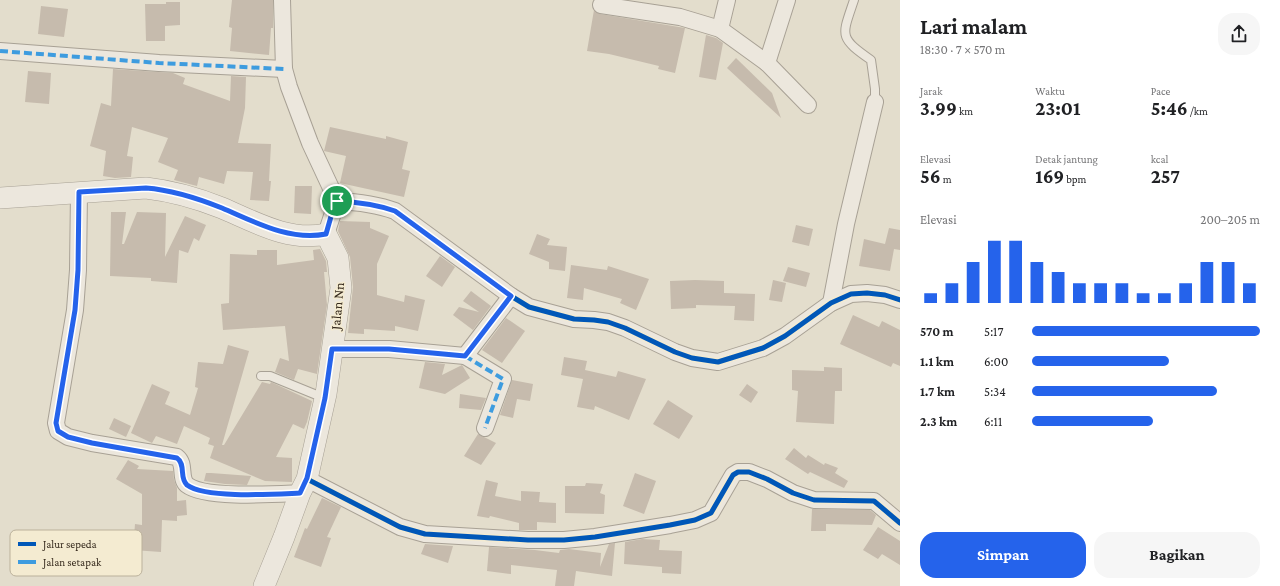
<!DOCTYPE html>
<html lang="id">
<head>
<meta charset="utf-8">
<style>
  :root { --surface:#fff; --page:#f6f6f6; --text:#202124; --muted:#757577; --accent:#2563eb }
  body { margin:0; font-family:"Crimson Pro",serif; background:var(--page); color:var(--text); height:100vh; display:flex; flex-direction:column; font-size:15px; white-space:nowrap }
  * { box-sizing:border-box; margin:0 }
  p { font-size:13px; color:var(--muted) }
  .icon { flex:none; width:22px; height:22px; fill:none; stroke:currentColor; stroke-width:2; stroke-linecap:round; stroke-linejoin:round }
  .map { position:relative; flex:1; overflow:hidden }
  .sheet { display:flex; flex-direction:column; background:var(--surface); width:380px }
  .sheet>* { flex:none }
  .pin { position:absolute; display:grid; place-items:center; width:34px; height:34px; color:#fff; margin:-17px; border:2px solid #fff; border-radius:50%; box-shadow:0 1px 4px #0007 }
  .round { display:grid; place-items:center; flex:none; width:42px; height:42px; border-radius:16px; background:var(--page) }
  .overview { display:flex; align-items:center; justify-content:space-between; height:68px; padding:0 20px }
  h1 { font-size:22px; font-weight:700; line-height:30px }
  .figures { display:grid; grid-template-columns:repeat(3,1fr); gap:6px; height:68px; padding:4px 20px }
  .figures div { display:grid; align-content:center }
  .figures b { font-size:20px; font-weight:700 }
  .figures small { font-size:11px; font-weight:400 }
  .figures p { font-size:11px }
  .chart { height:112px; padding:8px 20px }
  .chart p { display:flex; justify-content:space-between }
  .chart svg { width:100%; height:72px; margin-top:4px; stroke:var(--accent); stroke-width:6 }
  .primary-button { display:flex; gap:8px; margin-top:auto; padding:8px 20px }
  .primary-button a { flex:1; height:46px; border-radius:16px; background:var(--accent); color:#fff; font-size:16px; font-weight:700; line-height:46px; text-align:center }
  .primary-button a+a { background:var(--page); color:var(--text) }
  ul { padding:0 20px; list-style:none; font-size:13px }
  li { display:grid; grid-template-columns:64px 48px 1fr; align-items:center; height:30px }
  li i { height:10px; border-radius:5px; background:var(--accent) }
  main { display:flex; flex:1; min-height:0 }
  .map>svg:first-child { display:block }
</style>
</head>
<body>
<main>
<div class="map">
<svg width="900" height="586" viewBox="0 0 900 586">
  <rect width="100%" height="100%" fill="#e3ddcc"/>
  <g fill="#c6bbad">
    <path d="M 232,0 L 273,0 L 273,28 L 271,28 L 269,55 L 230,51 L 232,28 L 229,27 Z"/>
    <path d="M 166,2 L 180,2 L 180,25 L 165,26 L 165,41 L 146,41 L 145,4 L 166,4 Z"/>
    <path d="M 41,6 L 68,9 L 64,37 L 38,34 Z"/>
    <path d="M 594,10 L 600,14 L 685,28 L 675,73 L 658,69 L 659,66 L 609,54 L 587,51 Z"/>
    <path d="M 706,35 L 716,38 L 723,43 L 716,80 L 699,77 Z"/>
    <path d="M 736,58 L 772,93 L 781,118 L 727,68 Z"/>
    <path d="M 113,69 L 173,73 L 185,78 L 183,84 L 230,101 L 231,76 L 246,77 L 245,108 L 238,143 L 271,144 L 269,181 L 271,181 L 269,201 L 250,200 L 253,172 L 227,171 L 224,184 L 199,177 L 197,186 L 174,180 L 178,170 L 158,162 L 168,138 L 132,127 L 127,156 L 133,157 L 131,177 L 115,178 L 103,176 L 106,151 L 90,146 L 101,103 L 111,106 Z"/>
    <path d="M 28,71 L 51,73 L 49,104 L 25,102 Z"/>
    <path d="M 330,127 L 386,139 L 386,136 L 408,142 L 402,169 L 410,171 L 404,197 L 340,183 L 346,156 L 324,151 Z"/>
    <path d="M 295,186 L 312,186 L 311,214 L 294,213 Z"/>
    <path d="M 111,212 L 126,212 L 122,244 L 124,244 L 137,212 L 166,213 L 165,257 L 185,216 L 206,225 L 199,241 L 194,238 L 188,253 L 179,250 L 177,283 L 151,281 L 151,278 L 110,276 Z"/>
    <path d="M 340,221 L 370,222 L 370,228 L 389,236 L 377,264 L 377,295 L 404,302 L 405,295 L 425,300 L 418,331 L 395,326 L 395,331 L 364,329 L 364,334 L 348,333 L 353,287 L 350,257 L 338,231 Z"/>
    <path d="M 796,225 L 813,229 L 809,246 L 792,242 Z"/>
    <path d="M 889,228 L 900,230 L 900,250 L 894,249 L 890,271 L 859,266 L 864,239 L 885,244 Z"/>
    <path d="M 537,234 L 550,239 L 547,245 L 567,247 L 565,271 L 549,269 L 549,262 L 529,254 Z"/>
    <path d="M 320,249 L 326,261 L 327,272 L 324,272 L 327,305 L 317,374 L 298,369 L 294,380 L 275,372 L 280,358 L 289,361 L 285,326 L 223,330 L 221,304 L 229,303 L 230,254 L 257,255 L 257,250 L 277,250 L 277,265 L 314,260 L 313,250 Z"/>
    <path d="M 440,256 L 455,267 L 442,287 L 426,276 Z"/>
    <path d="M 571,265 L 607,270 L 608,266 L 649,279 L 636,310 L 620,303 L 622,299 L 584,288 L 583,300 L 567,298 Z"/>
    <path d="M 788,267 L 810,273 L 806,287 L 783,281 Z"/>
    <path d="M 695,280 L 724,281 L 724,293 L 755,294 L 754,321 L 734,320 L 735,306 L 696,305 L 696,308 L 671,309 L 670,281 Z"/>
    <path d="M 773,280 L 786,283 L 782,302 L 769,300 Z"/>
    <path d="M 471,291 L 491,306 L 473,330 L 453,315 L 459,307 L 479,312 L 463,301 Z"/>
    <path d="M 853,315 L 879,327 L 882,321 L 900,330 L 900,366 L 893,363 L 891,367 L 840,344 Z"/>
    <path d="M 506,318 L 525,331 L 502,363 L 482,350 Z"/>
    <path d="M 228,345 L 249,351 L 222,445 L 224,445 L 262,382 L 270,384 L 271,382 L 312,401 L 307,422 L 304,429 L 293,424 L 276,457 L 292,458 L 292,482 L 265,481 L 210,458 L 214,446 L 208,444 L 210,438 L 184,426 L 177,444 L 156,436 L 152,443 L 131,433 L 152,384 L 170,392 L 165,404 L 190,415 L 198,388 L 195,387 L 198,362 L 223,364 Z"/>
    <path d="M 564,357 L 587,361 L 585,370 L 616,377 L 618,371 L 646,379 L 629,420 L 595,406 L 594,410 L 577,407 L 583,379 L 561,375 Z"/>
    <path d="M 425,362 L 445,364 L 442,375 L 462,365 L 470,378 L 445,394 L 419,388 Z"/>
    <path d="M 824,367 L 842,368 L 842,391 L 835,391 L 834,424 L 796,422 L 798,391 L 792,390 L 792,370 L 824,371 Z"/>
    <path d="M 512,380 L 533,384 L 530,401 L 517,399 L 513,418 L 500,415 Z"/>
    <path d="M 747,384 L 758,392 L 751,403 L 739,395 Z"/>
    <path d="M 460,394 L 486,398 L 481,410 L 459,408 Z"/>
    <path d="M 668,400 L 693,416 L 679,439 L 653,424 Z"/>
    <path d="M 114,418 L 131,426 L 126,437 L 109,429 Z"/>
    <path d="M 478,434 L 496,443 L 481,465 L 464,456 Z"/>
    <path d="M 794,448 L 806,458 L 808,455 L 824,465 L 825,463 L 838,468 L 835,473 L 848,481 L 844,488 L 810,472 L 808,474 L 785,459 Z"/>
    <path d="M 128,460 L 139,466 L 137,469 L 173,471 L 174,480 L 177,488 L 177,501 L 186,500 L 187,515 L 177,516 L 177,521 L 162,520 L 161,552 L 133,550 L 135,524 L 142,525 L 142,494 L 116,479 Z"/>
    <path d="M 206,473 L 211,473 L 251,476 L 247,485 L 225,484 L 204,481 Z"/>
    <path d="M 635,473 L 656,481 L 644,514 L 623,506 Z"/>
    <path d="M 486,480 L 498,483 L 495,496 L 521,501 L 521,491 L 540,492 L 539,502 L 556,503 L 556,523 L 537,522 L 537,530 L 519,530 L 519,523 L 490,516 L 489,518 L 477,516 Z"/>
    <path d="M 586,483 L 603,484 L 600,493 L 605,495 L 604,514 L 565,513 L 565,486 L 585,486 Z"/>
    <path d="M 322,498 L 341,507 L 327,537 L 331,538 L 321,567 L 294,557 L 305,528 L 307,529 Z"/>
    <path d="M 812,509 L 870,510 L 876,515 L 872,525 L 826,524 L 826,531 L 811,531 Z"/>
    <path d="M 878,527 L 900,541 L 900,565 L 882,554 L 878,559 L 863,550 Z"/>
    <path d="M 642,539 L 660,540 L 659,550 L 682,551 L 681,574 L 662,573 L 662,567 L 624,564 L 625,542 Z"/>
    <path d="M 615,543 L 612,576 L 576,571 L 574,586 L 555,586 L 557,570 L 511,565 L 511,574 L 487,571 L 489,547 L 535,550 L 559,553 L 560,550 L 569,549 L 601,553 L 600,567 L 609,544 Z"/>
    <path d="M 425,544 L 453,546 L 448,563 L 421,554 Z"/>
  </g>
  <g fill="none" stroke-linecap="round" stroke-linejoin="round">
    <defs>
      <g id="service">
        <path d="M 854,0 C 842,36 838,37 871,60 L 875,89 L 875,102"/>
        <path d="M 261,376 L 270,376 L 324,398"/>
      </g>
      <g id="minor">
        <path d="M 282,0 L 284,69 L 289,87 L 310,143 L 337,201 L 326,234"/>
        <path d="M 601,5 L 680,17 L 720,29 L 767,63 L 808,105"/>
        <path d="M 720,29 L 727,0"/>
        <path d="M 0,51 L 159,63 L 284,69"/>
        <path d="M 767,63 L 787,0"/>
        <path d="M 79,192 L 78,270 L 75,310 L 56,423 L 58,431 L 68,437 L 92,443 L 177,457 C 186,464 179,478 187,485 C 205,499 276,494 300,493"/>
        <path d="M 337,201 C 358,202 376,204 395,211 L 511,296 L 529,307 L 574,319 L 594,320 L 608,322 L 625,328 L 675,352 L 692,358 L 718,362 L 763,348 L 785,336 L 831,303 L 851,294 L 867,293 L 885,295 L 900,300"/>
        <path d="M 831,303 L 846,224 L 875,102"/>
        <path d="M 332,349 L 389,349 L 465,356 L 511,296"/>
        <path d="M 465,356 L 503,379 L 485,428"/>
        <path d="M 307,479 L 400,527 L 425,534 L 528,540 L 564,540 L 595,537 L 670,525 L 695,520 L 711,513 L 733,475 L 738,472 L 749,472 L 767,479 L 793,493 L 814,500 L 874,501 L 900,523"/>
      </g>
      <path id="tertiary" d="M 0,198 L 146,188 C 172,191 197,198 222,208 C 255,222 289,242 326,234 L 338,258 L 341,288 L 326,394 L 307,479 L 300,493 L 284,537 L 264,586"/>
    </defs>
    <use href="#service" stroke="#a8a195" stroke-width="10"/>
    <use href="#minor" stroke="#a8a195" stroke-width="18"/>
    <use href="#tertiary" stroke="#a8a195" stroke-width="22"/>
    <use href="#service" stroke="#ece7dd" stroke-width="8"/>
    <use href="#minor" stroke="#ece7dd" stroke-width="16"/>
    <use href="#tertiary" stroke="#ece7dd" stroke-width="21"/>
    <g stroke="#3e9cdf" stroke-width="4" stroke-dasharray="8 4" stroke-linecap="butt">
      <path d="M 0,51 L 159,63 L 284,69"/>
      <path d="M 79,192 L 78,270 L 75,310 L 56,423 L 58,431 L 68,437 L 92,443 L 177,457 C 186,464 179,478 187,485 C 205,499 276,494 300,493"/>
      <path d="M 332,349 L 389,349 L 465,356 L 511,296"/>
      <path d="M 465,356 L 503,379 L 485,428"/>
    </g>
    <defs>
      <g id="cycleway">
        <path d="M 337,201 C 358,202 376,204 395,211 L 511,296 L 529,307 L 574,319 L 594,320 L 608,322 L 625,328 L 675,352 L 692,358 L 718,362 L 763,348 L 785,336 L 831,303 L 851,294 L 867,293 L 885,295 L 900,300"/>
        <path d="M 307,479 L 400,527 L 425,534 L 528,540 L 564,540 L 595,537 L 670,525 L 695,520 L 711,513 L 733,475 L 738,472 L 749,472 L 767,479 L 793,493 L 814,500 L 874,501 L 900,523"/>
      </g>
    </defs>
    <use href="#cycleway" stroke="#f4ebd1" stroke-width="8"/>
    <use href="#cycleway" stroke="#0057b8" stroke-width="5"/>
  </g>
  <g fill="none" stroke-linecap="round" stroke-linejoin="round">
    <defs>
      <path id="route" d="M 146,188 C 172,190 197,198 222,208 C 255,222 289,241 326,234 L 332,213 L 337,201 C 358,202 375,204 395,211 L 511,296 L 465,356 L 389,349 L 332,349 L 325,398 L 307,478 L 300,493 C 276,494 206,499 187,485 C 179,478 186,464 177,458 L 92,443 L 68,437 L 58,431 L 56,423 L 75,310 L 78,270 L 79,192 Z"/>
    </defs>
    <use href="#route" stroke="#fff" stroke-width="8"/>
    <use href="#route" stroke="#2563eb" stroke-width="5"/>
  </g>
  <g text-anchor="middle" dominant-baseline="central" stroke-width="3" stroke-linejoin="round" paint-order="stroke">
    <g font-size="14" fill="#362a1d" stroke="#f4ebd1">
      <text transform="translate(337 306) rotate(-85)">Jalan Nn</text>
    </g>
  </g>
  <rect x="10" y="530" width="132" height="46" rx="6" fill="#f4ebd1" stroke="#bbb19b" stroke-width="1"/>
  <rect x="18" y="542" width="18" height="4" fill="#0057b8"/>
  <rect x="18" y="560" width="18" height="4" fill="#3e9cdf"/>
  <g font-size="11" fill="#362a1d">
    <text x="43" y="548">Jalur sepeda</text>
    <text x="43" y="566">Jalan setapak</text>
  </g>
</svg>
<div class="pin" style="left:337px;top:201px;background:#1e9e55"><svg class="icon" aria-label="arrive" viewBox="0 0 24 24"><path d="M6 21V4h12l-3 4 3 4H6"/></svg></div>
</div>
<section class="sheet">
<div class="overview"><div><h1>Lari malam</h1><p>18:30 · 7 × 570 m</p></div><a class="round"><svg class="icon" aria-label="share" viewBox="0 0 24 24"><path d="M12 15V3M7 8l5-5 5 5M5 13v7h14v-7"/></svg></a></div>
<div class="figures">
<div><p>Jarak</p><b>3.99<small> km</small></b></div>
<div><p>Waktu</p><b>23:01</b></div>
<div><p>Pace</p><b>5:46<small> /km</small></b></div>
</div>
<div class="figures">
<div><p>Elevasi</p><b>56<small> m</small></b></div>
<div><p>Detak jantung</p><b>169<small> bpm</small></b></div>
<div><p>kcal</p><b>257</b></div>
</div>
<div class="chart"><p><span>Elevasi</span>200–205 m</p>
<svg viewBox="0 0 160 44" preserveAspectRatio="none"><path d="M5 44V38M15 44V32M25 44V19M35 44V6M45 44V6M55 44V19M65 44V25M75 44V32M85 44V32M95 44V32M105 44V38M115 44V38M125 44V32M135 44V19M145 44V19M155 44V32"/></svg>
</div>
<ul>
<li><b>570 m</b>5:17<i style="width:100%"></i></li>
<li><b>1.1 km</b>6:00<i style="width:60%"></i></li>
<li><b>1.7 km</b>5:34<i style="width:81%"></i></li>
<li><b>2.3 km</b>6:11<i style="width:53%"></i></li>
</ul>
<div class="primary-button"><a>Simpan</a><a>Bagikan</a></div>
</section>
</main>
</body>
</html>
